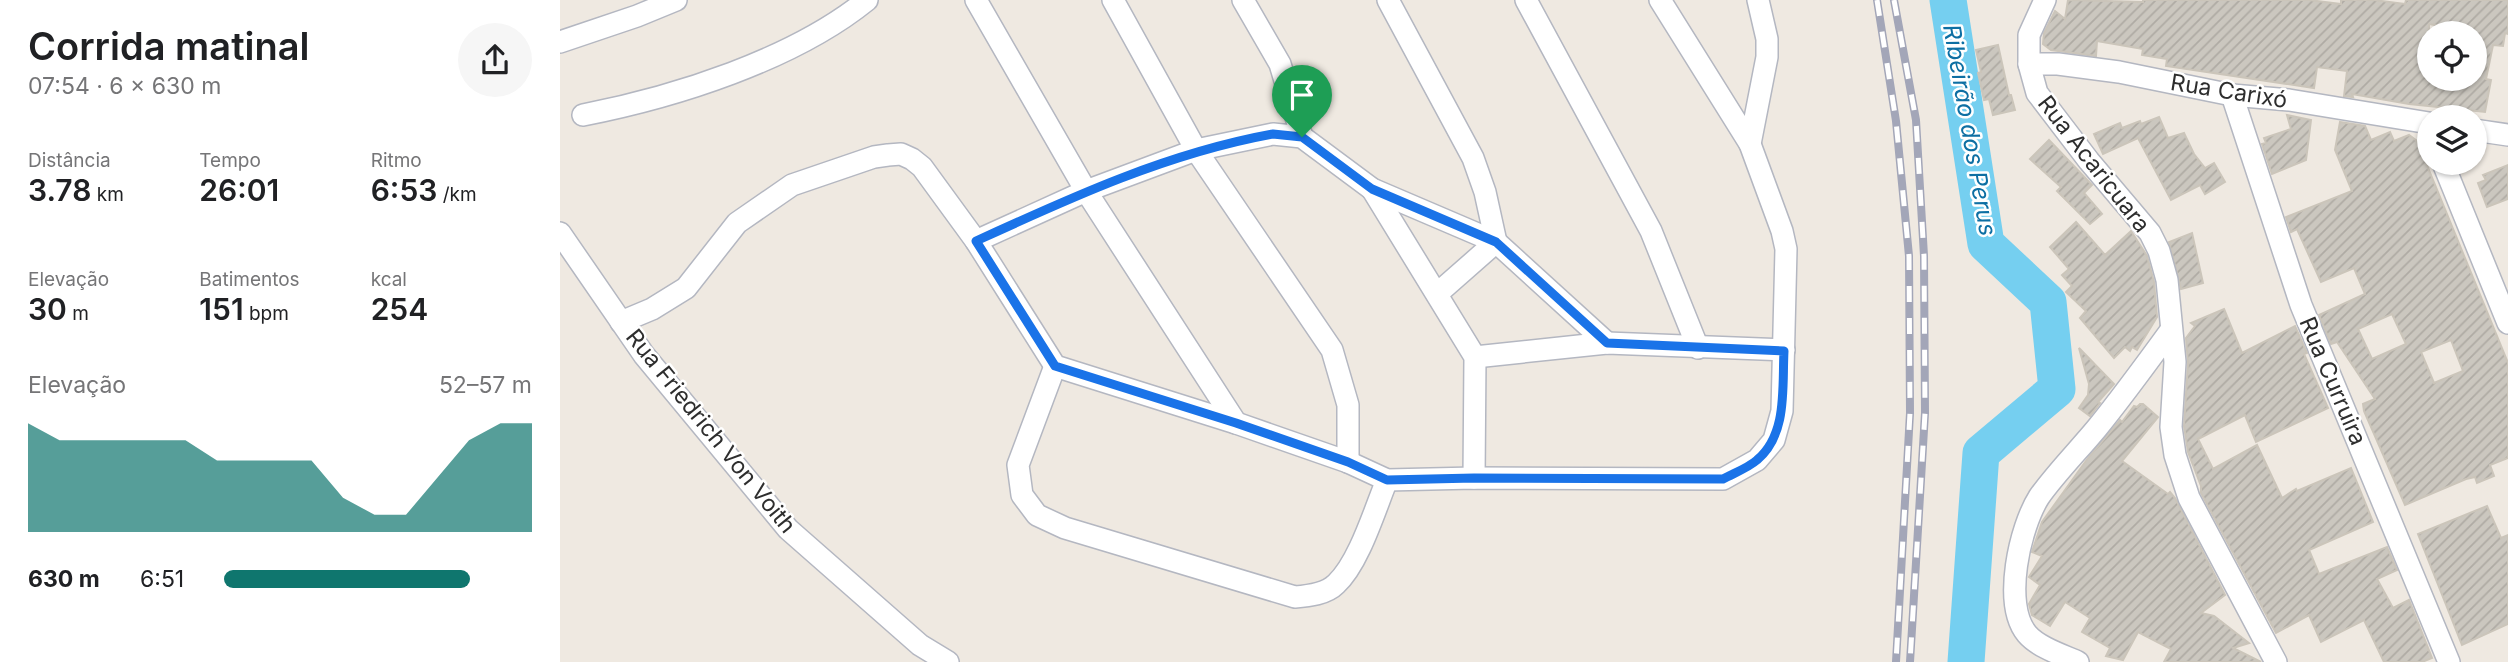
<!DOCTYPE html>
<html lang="pt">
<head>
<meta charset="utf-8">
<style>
  :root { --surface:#fff; --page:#f6f6f6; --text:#202124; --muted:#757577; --accent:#0f766e }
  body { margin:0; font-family:Inter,sans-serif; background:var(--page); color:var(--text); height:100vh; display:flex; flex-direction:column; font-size:26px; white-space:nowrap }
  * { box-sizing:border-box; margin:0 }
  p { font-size:23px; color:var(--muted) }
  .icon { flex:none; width:38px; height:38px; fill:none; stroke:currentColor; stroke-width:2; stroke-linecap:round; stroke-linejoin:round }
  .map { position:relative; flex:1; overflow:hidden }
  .panel { display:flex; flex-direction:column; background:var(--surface); width:560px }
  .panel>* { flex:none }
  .tools { position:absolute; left:1857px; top:21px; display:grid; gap:14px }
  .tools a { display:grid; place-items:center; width:70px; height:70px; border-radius:50%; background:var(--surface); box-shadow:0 2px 5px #0004; font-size:35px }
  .pin { position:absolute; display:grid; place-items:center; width:60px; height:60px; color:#fff; margin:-72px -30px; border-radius:50% 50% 50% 0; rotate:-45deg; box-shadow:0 0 7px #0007 }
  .pin .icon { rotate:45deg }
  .round { display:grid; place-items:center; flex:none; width:74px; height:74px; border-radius:37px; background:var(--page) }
  .head { display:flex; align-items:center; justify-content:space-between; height:119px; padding:0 28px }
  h1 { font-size:38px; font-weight:600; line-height:52px }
  .metrics { display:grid; grid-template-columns:repeat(3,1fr); gap:10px; height:119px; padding:7px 28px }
  .metrics div { display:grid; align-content:center }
  .metrics b { font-size:30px; font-weight:600 }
  .metrics small { font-size:19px; font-weight:400 }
  .metrics p { font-size:19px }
  .chart { height:196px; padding:14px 28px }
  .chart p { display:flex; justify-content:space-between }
  .chart svg { width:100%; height:126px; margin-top:7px; fill:var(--accent); opacity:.7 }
  ul { padding:0 28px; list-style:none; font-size:23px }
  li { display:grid; grid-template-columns:112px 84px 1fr; align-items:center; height:52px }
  li i { height:18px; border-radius:9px; background:var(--accent) }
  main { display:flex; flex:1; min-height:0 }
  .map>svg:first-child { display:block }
</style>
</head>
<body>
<main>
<section class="panel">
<div class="head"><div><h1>Corrida matinal</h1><p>07:54 · 6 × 630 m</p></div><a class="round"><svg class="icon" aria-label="share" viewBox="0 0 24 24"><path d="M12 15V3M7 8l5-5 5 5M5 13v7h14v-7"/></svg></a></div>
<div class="metrics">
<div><p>Distância</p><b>3.78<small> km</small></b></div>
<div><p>Tempo</p><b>26:01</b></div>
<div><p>Ritmo</p><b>6:53<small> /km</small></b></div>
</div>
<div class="metrics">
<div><p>Elevação</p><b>30<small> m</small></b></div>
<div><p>Batimentos</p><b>151<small> bpm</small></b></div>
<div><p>kcal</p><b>254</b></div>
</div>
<div class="chart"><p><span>Elevação</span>52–57 m</p>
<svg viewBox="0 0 160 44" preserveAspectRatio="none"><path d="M0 44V6L10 12L20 12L30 12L40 12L50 12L60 19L70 19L80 19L90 19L100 32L110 38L120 38L130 25L140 12L150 6L160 6V44z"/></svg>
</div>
<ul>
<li><b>630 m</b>6:51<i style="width:80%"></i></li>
</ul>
</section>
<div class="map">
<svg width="1948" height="662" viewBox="0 0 1948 662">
  <defs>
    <pattern id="building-hatch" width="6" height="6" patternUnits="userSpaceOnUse" patternTransform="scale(1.75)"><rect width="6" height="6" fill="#cbc7bf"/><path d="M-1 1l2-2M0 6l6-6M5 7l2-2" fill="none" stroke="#afaba4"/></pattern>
  </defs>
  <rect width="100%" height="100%" fill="#efe9e1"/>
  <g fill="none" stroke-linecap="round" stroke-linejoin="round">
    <path stroke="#75cff0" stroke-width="37" d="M 1388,0 L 1426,244 L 1488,302 L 1497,389 L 1421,453 L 1406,662"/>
  </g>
  <g fill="url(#building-hatch)" stroke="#cbc5ba" stroke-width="2" fill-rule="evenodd">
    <path d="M 1508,0 L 1583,2 L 1583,0 L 1749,0 L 1781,4 L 1781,0 L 1814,0 L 1845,4 L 1846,0 L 1948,0 L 1948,34 L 1945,33 L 1943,46 L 1933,45 L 1926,79 L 1931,80 L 1925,112 L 1849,104 L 1792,94 L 1793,97 L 1784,96 L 1787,71 L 1757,67 L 1754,88 L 1606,66 L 1607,59 L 1582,55 L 1583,49 L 1537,41 L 1536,56 L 1491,50 L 1483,44 L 1484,33 L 1495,11 L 1505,19 ZM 1869,24 L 1914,32 L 1914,79 L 1869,79 Z"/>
    <path d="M 1438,45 L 1449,95 L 1451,95 L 1455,110 L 1433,115 L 1429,99 L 1424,100 L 1418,73 L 1421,72 L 1416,50 Z"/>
    <path d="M 1727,115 L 1751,120 L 1746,160 L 1712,174 L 1702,144 L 1706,143 L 1704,138 L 1731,129 Z"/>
    <path d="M 1599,117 L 1608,138 L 1624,133 L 1634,154 L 1645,168 L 1654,163 L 1665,182 L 1645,194 L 1640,185 L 1611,200 L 1578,138 L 1543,154 L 1534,134 L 1560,123 L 1562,128 L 1580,121 L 1581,124 Z"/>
    <path d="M 1780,122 L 1805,126 L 1811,140 L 1830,132 L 1834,141 L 1849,135 L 1857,141 L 1948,363 L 1948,458 L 1930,465 L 1934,476 L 1917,483 L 1915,477 L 1906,479 L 1845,505 L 1804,411 L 1803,404 L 1815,399 L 1777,342 L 1771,344 L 1759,315 L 1805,294 L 1794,268 L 1761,282 L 1737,229 L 1731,232 L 1726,217 L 1792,191 L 1775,150 ZM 1832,314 L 1846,344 L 1812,359 L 1798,329 ZM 1891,340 L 1903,371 L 1874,383 L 1861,352 Z"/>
    <path d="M 1489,140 L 1532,185 L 1524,193 L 1542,214 L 1530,224 L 1497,191 L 1501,187 L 1470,159 Z"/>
    <path d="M 1948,165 L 1948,199 L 1927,207 L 1918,183 L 1926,180 L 1923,175 Z"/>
    <path d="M 1516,222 L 1545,255 L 1571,231 L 1587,256 L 1594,282 L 1597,317 L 1577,350 L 1572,347 L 1570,351 L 1565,347 L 1554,358 L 1520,318 L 1526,311 L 1506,292 L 1512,286 L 1502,275 L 1509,269 L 1490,247 Z"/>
    <path d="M 1632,233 L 1643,283 L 1621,289 L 1609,242 Z"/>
    <path d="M 1664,309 L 1682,353 L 1735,326 L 1747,353 L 1744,354 L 1768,408 L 1696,442 L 1685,415 L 1638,439 L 1653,469 L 1697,445 L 1722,498 L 1736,489 L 1737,491 L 1791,468 L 1813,522 L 1749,550 L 1759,574 L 1827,547 L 1837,570 L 1817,579 L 1833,608 L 1849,600 L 1872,658 L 1862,662 L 1824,662 L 1804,620 L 1761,642 L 1749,615 L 1716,633 L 1641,493 L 1641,486 L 1628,452 L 1624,426 L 1628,363 L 1626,338 L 1635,326 L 1631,323 Z"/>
    <path d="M 1519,348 L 1554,384 L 1538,402 L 1540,403 L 1530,416 L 1519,408 L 1528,395 L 1529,384 Z"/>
    <path d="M 1580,404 L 1583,404 L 1598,417 L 1562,461 L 1608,494 L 1610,492 L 1615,498 L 1665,595 L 1641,613 L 1654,616 L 1689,643 L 1673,648 L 1701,662 L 1604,662 L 1611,649 L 1578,632 L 1563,660 L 1546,656 L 1550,648 L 1522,632 L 1530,618 L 1505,602 L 1490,626 L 1472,615 L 1469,604 L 1480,585 L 1469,577 L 1482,556 L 1472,552 L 1482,522 L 1528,458 L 1560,420 L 1562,422 L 1574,406 L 1577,407 Z"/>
    <path d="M 1927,506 L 1941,538 L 1948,535 L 1948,624 L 1902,645 L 1858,534 Z"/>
  </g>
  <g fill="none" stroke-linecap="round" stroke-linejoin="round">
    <defs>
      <g id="minor">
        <path d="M 416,0 L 526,191 L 676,423"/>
        <path d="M 553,0 L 636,150 L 772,350 L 788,405 L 788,462"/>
        <path d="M 683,0 L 720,64 L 742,137"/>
        <path d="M 828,0 L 913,158 L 925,192 L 936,242 L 878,293"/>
        <path d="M 966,0 L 1091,231 L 1138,348"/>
        <path d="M 1485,0 L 1469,35 L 1469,64 L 1477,93 L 1529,161 L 1590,233 L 1599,251 L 1607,280 L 1615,362 L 1611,427 L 1615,455 L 1629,498 L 1716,662"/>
        <path d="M 0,42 L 77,16 L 116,0"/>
        <path d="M 1469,64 L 1498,64 L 1559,72 L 1672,95 L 1729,100 L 1869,123"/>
        <path d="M 1672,95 L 1741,305 L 1889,662"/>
        <path d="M 23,115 C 115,97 233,60 307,0"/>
        <path d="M 1914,130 L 1948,135"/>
        <path d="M 1190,144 L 1207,57 L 1207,39 L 1198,0"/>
        <path d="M 1883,163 L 1948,323"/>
        <path d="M 812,189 L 915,357 L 914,478"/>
        <path d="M 0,233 L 84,355 L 228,529 L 360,645 L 388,662"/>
        <path d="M 416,241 L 526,191 L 636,150 L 713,134 L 742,137 L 812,189 L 936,242 L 1047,343"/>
        <path d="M 61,322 L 92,309 L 126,288 L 177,223 L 232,185 L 314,157 L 328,155 L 341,154 L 352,159 L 362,167 L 416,241 L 495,366 L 676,423 L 788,462 L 827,480 L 914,478 L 1163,479 L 1197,460 L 1214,440 L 1222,411 L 1226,249 L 1222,231 L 1190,144 L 1100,0"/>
        <path d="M 915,357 L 1047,343 L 1224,350"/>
        <path d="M 495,366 L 458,465 L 462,495 L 477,515 L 505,528 L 735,597 C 749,596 766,594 776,584 C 799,563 815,509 827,480"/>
        <path d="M 1518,662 C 1502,655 1478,647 1467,634 C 1442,604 1460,527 1479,497 C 1496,473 1518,451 1537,428 C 1563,396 1587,363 1611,330"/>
      </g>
    </defs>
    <use href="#minor" stroke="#b4b7c1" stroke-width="24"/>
    <use href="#minor" stroke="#fff" stroke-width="21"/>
    <defs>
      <g id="rail">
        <path d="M 1317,0 L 1336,121 L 1349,256 L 1350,413 L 1336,662"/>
        <path d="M 1334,0 L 1356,120 L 1364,256 L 1365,413 L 1350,662"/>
      </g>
    </defs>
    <use href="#rail" stroke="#a3a6b8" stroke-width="8"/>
    <use href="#rail" stroke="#fff" stroke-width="5" stroke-dasharray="16" stroke-linecap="butt"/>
  </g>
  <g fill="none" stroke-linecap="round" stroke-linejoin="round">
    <defs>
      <path id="route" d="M 713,134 L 742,137 L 812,189 L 936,242 L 1047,343 L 1224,351 C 1222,387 1228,434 1197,460 C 1188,468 1174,473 1163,479 L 914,478 L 827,480 L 788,462 L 676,423 L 495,366 L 416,241 C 512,197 608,153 713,134 Z"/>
    </defs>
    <use href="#route" stroke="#fff" stroke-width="14"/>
    <use href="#route" stroke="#1a73e8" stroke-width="9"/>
  </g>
  <g text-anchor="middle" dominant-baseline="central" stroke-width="5" stroke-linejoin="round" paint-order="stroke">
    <g font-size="23" fill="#2e2e2e" stroke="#fff">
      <text transform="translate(1669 91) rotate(9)">Rua Carixó</text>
      <text transform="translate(1534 164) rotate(52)">Rua Acaricuara</text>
      <text transform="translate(1773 381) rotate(67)">Rua Curruira</text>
      <text transform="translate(151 431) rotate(51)">Rua Friedrich Von Voith</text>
    </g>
    <g font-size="24" font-style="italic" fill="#0d6fa3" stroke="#fff">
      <text transform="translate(1410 130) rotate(80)">Ribeirão dos Perus</text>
    </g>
  </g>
</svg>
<div class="tools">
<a><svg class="icon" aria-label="locate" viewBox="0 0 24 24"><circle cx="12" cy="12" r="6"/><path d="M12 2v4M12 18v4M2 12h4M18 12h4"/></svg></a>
<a><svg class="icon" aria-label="layers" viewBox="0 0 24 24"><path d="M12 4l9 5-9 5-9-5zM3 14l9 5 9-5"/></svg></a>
</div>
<div class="pin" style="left:742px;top:137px;background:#1e9e55"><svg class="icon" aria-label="arrive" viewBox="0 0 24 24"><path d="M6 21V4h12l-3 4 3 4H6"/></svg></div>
</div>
</main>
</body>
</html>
